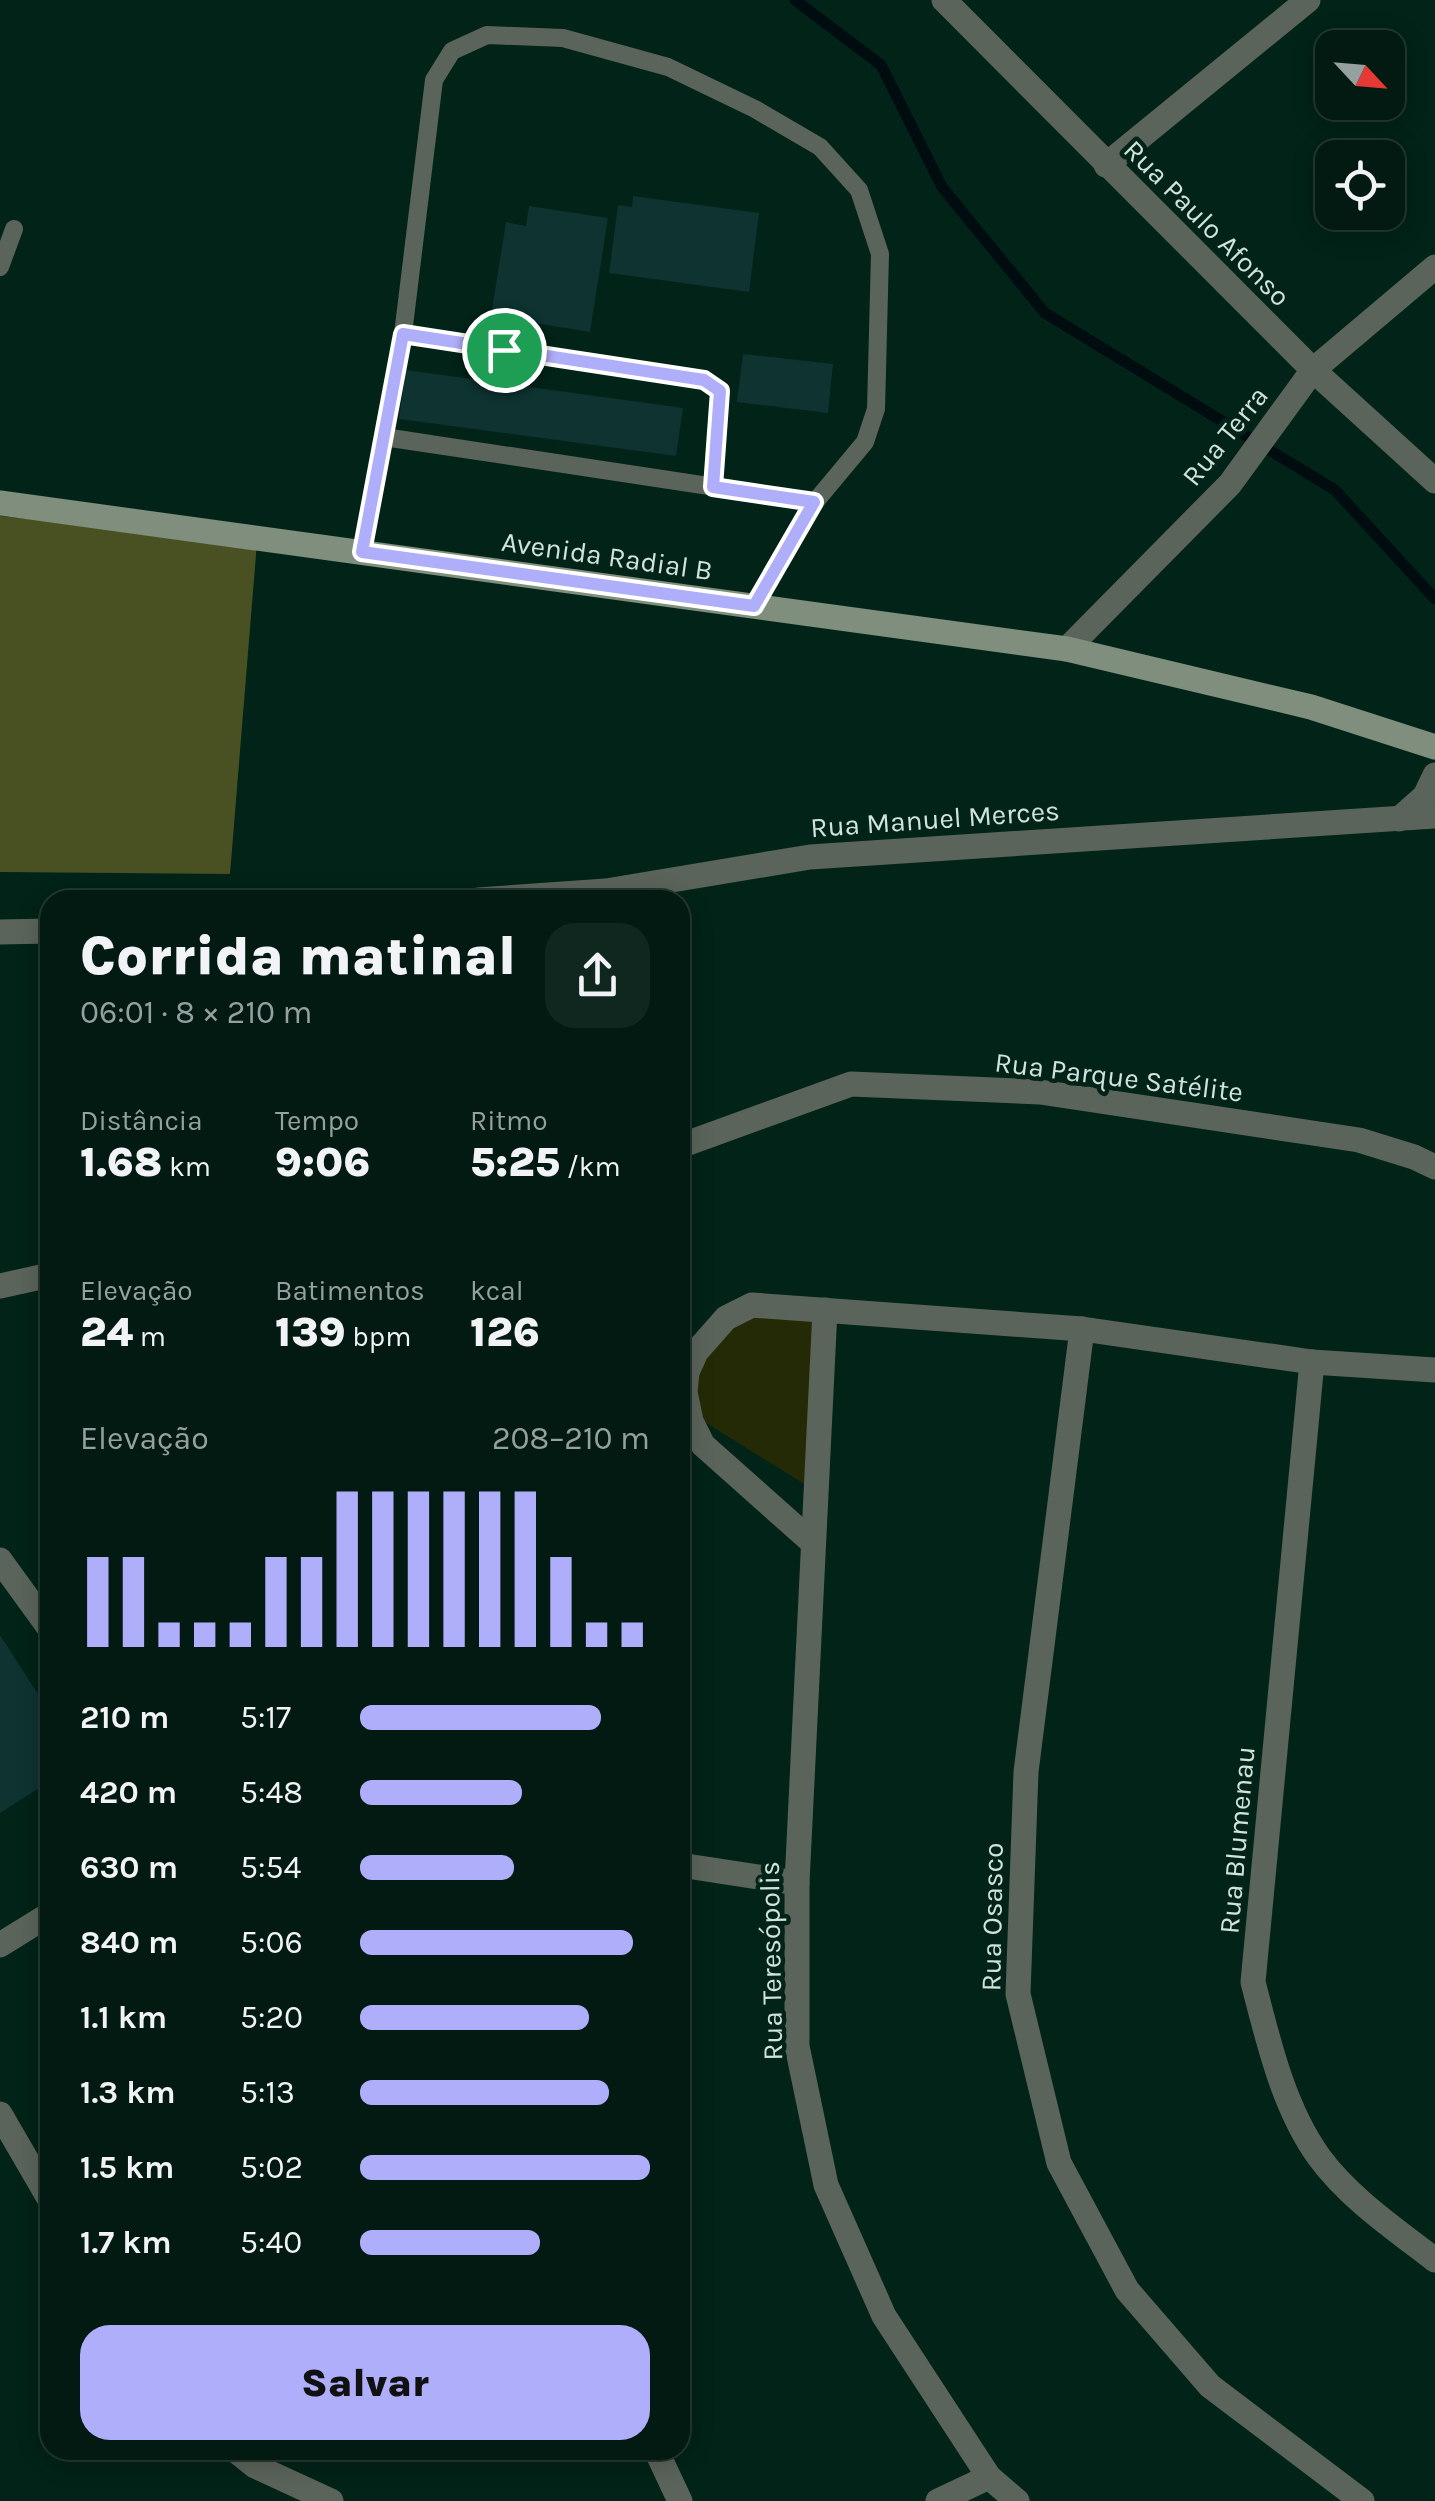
<!DOCTYPE html>
<html lang="pt">
<head>
<meta charset="utf-8">
<style>
  :root { --surface:#021a11; --page:#10271f; --text:#f1f3f6; --muted:#96a19f; --line:#233831; --accent:#afaefa }
  body { margin:0; font-family:Karla,sans-serif; background:var(--page); color:var(--text); height:100vh; display:flex; flex-direction:column; font-size:38px; white-space:nowrap }
  * { box-sizing:border-box; margin:0 }
  p { font-size:32px; color:var(--muted) }
  .icon { flex:none; width:55px; height:55px; fill:none; stroke:currentColor; stroke-width:2; stroke-linecap:round; stroke-linejoin:round }
  .map { position:relative; flex:1; overflow:hidden }
  .details { position:absolute; left:40px; top:890px; width:650px; height:1570px; display:flex; flex-direction:column; background:var(--surface); border-radius:30px; box-shadow:0 5px 25px #0003,0 0 0 2px var(--line) }
  .details>* { flex:none }
  .needle { width:65px; rotate:116deg }
  .tools { position:absolute; left:1315px; top:30px; display:grid; gap:20px }
  .tools a { display:grid; place-items:center; width:90px; height:90px; border-radius:20px; background:var(--surface); box-shadow:0 5px 25px #0003,0 0 0 2px var(--line); font-size:50px }
  .pin { position:absolute; display:grid; place-items:center; width:85px; height:85px; color:#fff; margin:-42px; border:5px solid #fff; border-radius:50%; box-shadow:0 2px 10px #0007 }
  .round { display:grid; place-items:center; flex:none; width:105px; height:105px; border-radius:30px; background:var(--page) }
  .summary { display:flex; align-items:center; justify-content:space-between; height:170px; padding:0 40px }
  h1 { font-size:55px; font-weight:800; line-height:75px }
  .figures { display:grid; grid-template-columns:repeat(3,1fr); gap:15px; height:170px; padding:10px 40px }
  .figures div { display:grid; align-content:center }
  .figures b { font-size:42px; font-weight:800 }
  .figures small { font-size:28px; font-weight:400 }
  .figures p { font-size:28px }
  .chart { height:280px; padding:20px 40px }
  .chart p { display:flex; justify-content:space-between }
  .chart svg { width:100%; height:180px; margin-top:10px; stroke:var(--accent); stroke-width:6 }
  .button { display:flex; gap:20px; margin-top:auto; padding:20px 40px }
  .button a { flex:1; height:115px; border-radius:30px; background:var(--accent); color:#111; font-size:40px; font-weight:800; line-height:115px; text-align:center }
  ul { padding:0 40px; list-style:none; font-size:32px }
  li { display:grid; grid-template-columns:160px 120px 1fr; align-items:center; height:75px }
  li i { height:25px; border-radius:12px; background:var(--accent) }
  .map>svg:first-child { display:block }
</style>
</head>
<body>
<div class="map">
<svg width="1435" height="2501" viewBox="0 0 1435 2501">
  <rect width="100%" height="100%" fill="#022317"/>
  <path fill="#242a06" d="M 753,1311 L 820,1315 L 814,1490 L 703,1421 L 692,1374 L 713,1340 Z"/>
  <path fill="#495122" d="M 0,516 L 257,542 L 230,874 L 0,872 Z"/>
  <g fill="none" stroke-linecap="round" stroke-linejoin="round">
    <path stroke="#000c10" stroke-width="11" d="M 795,0 L 881,65 L 942,187 L 1045,313 L 1335,490 L 1435,599"/>
  </g>
  <g fill="#0e3331">
    <path d="M 633,196 L 759,213 L 749,292 L 609,273 L 618,205 L 632,207 Z"/>
    <path d="M 529,206 L 608,218 L 590,332 L 491,316 L 506,222 L 526,226 Z"/>
    <path d="M 743,354 L 833,364 L 828,413 L 737,402 Z"/>
    <path d="M 406,370 L 683,408 L 676,456 L 399,419 Z"/>
    <path d="M 0,1635 L 50,1713 L 50,1781 L 0,1813 Z"/>
  </g>
  <g fill="none" stroke-linecap="round" stroke-linejoin="round">
    <g stroke="#5b645a" stroke-width="18">
      <path d="M 0,267 L 14,229"/>
      <path d="M 403,334 L 704,380 L 720,391 L 713,487"/>
      <path d="M 384,437 L 815,502"/>
      <path d="M 362,552 L 403,334 L 434,80 L 452,51 L 487,35 L 563,38 L 668,67 L 755,109 L 820,147 L 859,190 L 880,254 L 876,409 L 865,442 L 815,502 L 754,606"/>
    </g>
    <g stroke="#5b645a" stroke-width="25">
      <path d="M 944,0 L 1313,370 L 1435,481"/>
      <path d="M 1106,165 L 1308,0"/>
      <path d="M 1067,649 L 1230,484 L 1313,370 L 1435,267"/>
      <path d="M 1399,819 L 1425,796 L 1435,775"/>
      <path d="M 478,900 L 606,891 L 810,857 L 1435,816"/>
      <path d="M 0,932 L 50,931"/>
      <path d="M 680,1146 L 851,1084 L 1040,1092 L 1359,1140 L 1414,1157 L 1435,1167"/>
      <path d="M 0,1286 L 50,1275"/>
      <path d="M 825,1310 L 797,1883 L 797,2046 L 826,2185 L 884,2316 L 989,2477 L 1017,2501"/>
      <path d="M 1082,1329 L 1026,1772 L 1018,1994 L 1059,2163 L 1127,2290 L 1210,2386 L 1362,2501"/>
      <path d="M 1312,1362 L 1253,1982 C 1268,2040 1283,2107 1319,2157 C 1349,2198 1395,2229 1435,2260"/>
      <path d="M 812,1542 L 703,1445 L 691,1421 L 685,1392 L 687,1372 L 696,1352 L 726,1318 L 752,1305 L 1082,1329 L 1312,1362 L 1435,1370"/>
      <path d="M 0,1560 L 50,1629"/>
      <path d="M 680,1865 L 797,1883"/>
      <path d="M 0,1945 L 50,1914"/>
      <path d="M 0,2114 L 50,2200"/>
      <path d="M 235,2450 L 255,2466 L 331,2501"/>
      <path d="M 656,2450 L 680,2501"/>
      <path d="M 938,2501 L 989,2477"/>
    </g>
    <path stroke="#7f8e7d" stroke-width="25" d="M 0,503 L 1067,649 L 1311,707 L 1435,747"/>
  </g>
  <g fill="none" stroke-linecap="round" stroke-linejoin="round">
    <defs>
      <path id="route" d="M 403,334 L 704,380 L 720,391 L 713,487 L 814,502 L 754,606 L 362,552 Z"/>
    </defs>
    <use href="#route" stroke="#fff" stroke-width="20"/>
    <use href="#route" stroke="#afaefa" stroke-width="12"/>
  </g>
  <g text-anchor="middle" dominant-baseline="central" stroke-width="9" stroke-linejoin="round" paint-order="stroke">
    <g font-size="28" fill="#d1e3da" stroke="#022317">
      <text transform="translate(1207 223) rotate(45)">Rua Paulo Afonso</text>
      <text transform="translate(1225 436) rotate(-51)">Rua Terra</text>
      <text transform="translate(607 556) rotate(8)">Avenida Radial B</text>
      <text transform="translate(935 819) rotate(-4)">Rua Manuel Merces</text>
      <text transform="translate(1119 1077) rotate(7)">Rua Parque Satélite</text>
      <text transform="translate(1237 1840) rotate(-85)">Rua Blumenau</text>
      <text transform="translate(992 1917) rotate(-89)">Rua Osasco</text>
      <text transform="translate(771 1961) rotate(-91)">Rua Teresópolis</text>
    </g>
  </g>
</svg>
<div class="tools">
<a><svg class="needle" viewBox="-14 -14 28 28"><path d="M0-13l5 13h-10z" fill="#e53935"/><path d="M0 13l5-13h-10z" fill="#96a19f"/></svg></a>
<a><svg class="icon" aria-label="locate" viewBox="0 0 24 24"><circle cx="12" cy="12" r="6"/><path d="M12 2v4M12 18v4M2 12h4M18 12h4"/></svg></a>
</div>
<div class="pin" style="left:504px;top:350px;background:#1e9e55"><svg class="icon" aria-label="arrive" viewBox="0 0 24 24"><path d="M6 21V4h12l-3 4 3 4H6"/></svg></div>
<section class="details">
<div class="summary"><div><h1>Corrida matinal</h1><p>06:01 · 8 × 210 m</p></div><a class="round"><svg class="icon" aria-label="share" viewBox="0 0 24 24"><path d="M12 15V3M7 8l5-5 5 5M5 13v7h14v-7"/></svg></a></div>
<div class="figures">
<div><p>Distância</p><b>1.68<small> km</small></b></div>
<div><p>Tempo</p><b>9:06</b></div>
<div><p>Ritmo</p><b>5:25<small> /km</small></b></div>
</div>
<div class="figures">
<div><p>Elevação</p><b>24<small> m</small></b></div>
<div><p>Batimentos</p><b>139<small> bpm</small></b></div>
<div><p>kcal</p><b>126</b></div>
</div>
<div class="chart"><p><span>Elevação</span>208–210 m</p>
<svg viewBox="0 0 160 44" preserveAspectRatio="none"><path d="M5 44V22M15 44V22M25 44V38M35 44V38M45 44V38M55 44V22M65 44V22M75 44V6M85 44V6M95 44V6M105 44V6M115 44V6M125 44V6M135 44V22M145 44V38M155 44V38"/></svg>
</div>
<ul>
<li><b>210 m</b>5:17<i style="width:83%"></i></li>
<li><b>420 m</b>5:48<i style="width:56%"></i></li>
<li><b>630 m</b>5:54<i style="width:53%"></i></li>
<li><b>840 m</b>5:06<i style="width:94%"></i></li>
<li><b>1.1 km</b>5:20<i style="width:79%"></i></li>
<li><b>1.3 km</b>5:13<i style="width:86%"></i></li>
<li><b>1.5 km</b>5:02<i style="width:100%"></i></li>
<li><b>1.7 km</b>5:40<i style="width:62%"></i></li>
</ul>
<div class="button"><a>Salvar</a></div>
</section>
</div>
</body>
</html>
